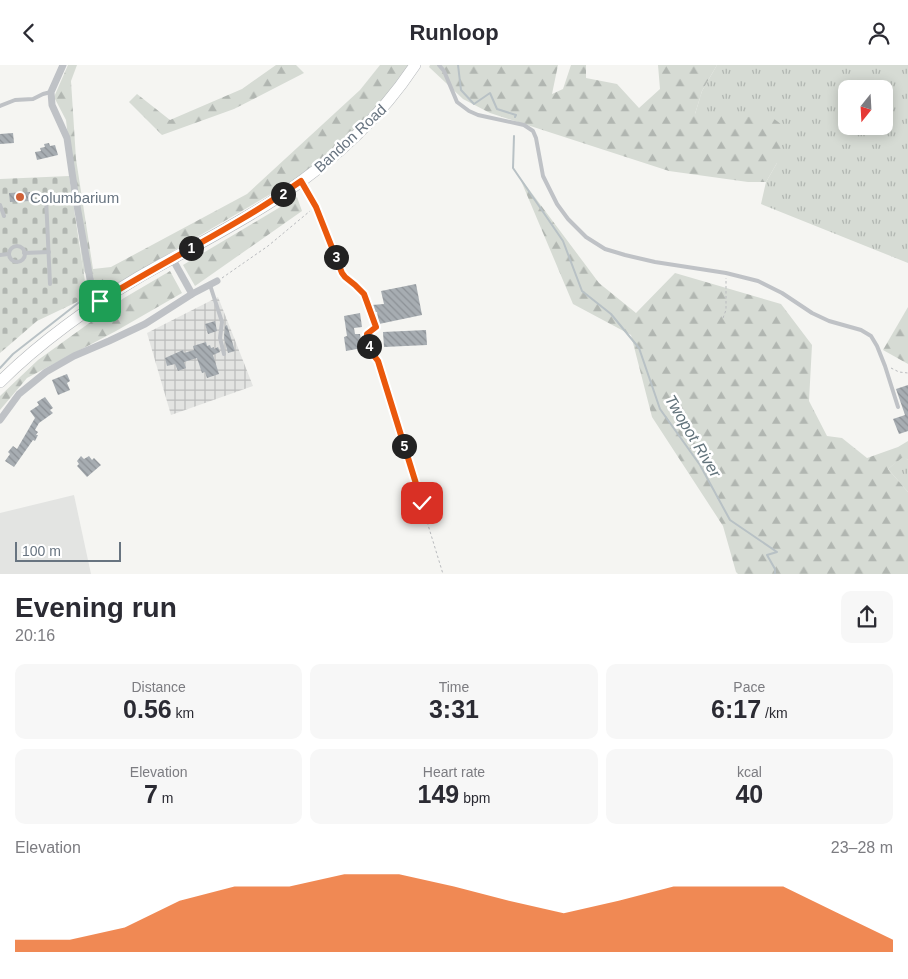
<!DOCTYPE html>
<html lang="en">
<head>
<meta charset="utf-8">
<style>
  :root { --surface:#fff; --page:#f7f7f7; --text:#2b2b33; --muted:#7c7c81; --accent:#ea580c }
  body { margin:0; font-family:Helvetica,sans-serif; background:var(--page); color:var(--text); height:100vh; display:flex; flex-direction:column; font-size:19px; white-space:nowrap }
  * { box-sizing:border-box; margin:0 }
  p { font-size:16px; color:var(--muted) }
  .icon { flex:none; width:28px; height:28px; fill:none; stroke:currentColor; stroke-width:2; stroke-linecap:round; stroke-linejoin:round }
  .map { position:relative; height:509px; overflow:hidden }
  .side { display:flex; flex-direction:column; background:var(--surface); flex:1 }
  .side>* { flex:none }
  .needle { width:32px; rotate:198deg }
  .fabs { position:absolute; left:838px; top:15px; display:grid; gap:10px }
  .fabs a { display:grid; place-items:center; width:55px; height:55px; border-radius:10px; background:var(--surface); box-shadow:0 2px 12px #0003; font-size:25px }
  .scale { position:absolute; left:15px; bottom:12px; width:106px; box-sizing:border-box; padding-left:5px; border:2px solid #687480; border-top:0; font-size:14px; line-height:18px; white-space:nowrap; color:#687480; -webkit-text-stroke:4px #fff; paint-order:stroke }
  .pin { position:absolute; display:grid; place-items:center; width:42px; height:42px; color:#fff; margin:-21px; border-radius:10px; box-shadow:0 2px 8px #0006 }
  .km { position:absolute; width:25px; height:25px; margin:-12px; border-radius:50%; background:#222; color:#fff; font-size:14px; line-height:25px; text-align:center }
  .round { display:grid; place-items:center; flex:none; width:52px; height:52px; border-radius:10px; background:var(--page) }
  .overview { display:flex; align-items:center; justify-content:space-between; height:85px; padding:0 15px }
  h1 { font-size:28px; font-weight:600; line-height:38px }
  .metrics { display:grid; grid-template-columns:repeat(3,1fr); gap:8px; height:85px; padding:5px 15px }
  .metrics div { display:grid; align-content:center; border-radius:10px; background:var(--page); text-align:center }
  .metrics b { font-size:25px; font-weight:600 }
  .metrics small { font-size:14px; font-weight:400 }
  .metrics p { font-size:14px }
  .chart { height:140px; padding:10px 15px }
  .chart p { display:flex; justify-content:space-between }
  .chart svg { width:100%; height:90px; margin-top:5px; fill:var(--accent); opacity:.7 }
  header { display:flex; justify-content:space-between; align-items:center; height:65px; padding:0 15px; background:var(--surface); font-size:22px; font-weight:600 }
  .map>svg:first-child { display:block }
</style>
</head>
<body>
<header><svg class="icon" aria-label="back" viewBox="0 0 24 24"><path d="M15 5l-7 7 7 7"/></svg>Runloop<svg class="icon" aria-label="person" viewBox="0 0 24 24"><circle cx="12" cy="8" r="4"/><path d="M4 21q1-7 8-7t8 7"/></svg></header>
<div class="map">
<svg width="908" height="509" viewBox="0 0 908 509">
  <defs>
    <pattern id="industrial-grid" width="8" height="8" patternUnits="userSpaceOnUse" patternTransform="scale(1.25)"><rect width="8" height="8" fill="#e3e4e2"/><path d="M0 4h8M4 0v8" fill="none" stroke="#bcbdbc"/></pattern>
    <pattern id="grass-tufts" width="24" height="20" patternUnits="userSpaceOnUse" patternTransform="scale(1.25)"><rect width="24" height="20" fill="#d6dbd4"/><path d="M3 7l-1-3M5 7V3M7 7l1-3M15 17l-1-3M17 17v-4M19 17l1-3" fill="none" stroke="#b1b6b1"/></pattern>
    <pattern id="forest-firs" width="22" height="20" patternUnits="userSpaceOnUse" patternTransform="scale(1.25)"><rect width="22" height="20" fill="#d6dbd4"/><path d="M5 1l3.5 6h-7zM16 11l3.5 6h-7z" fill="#b1b6b1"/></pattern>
    <pattern id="cemetery-stones" width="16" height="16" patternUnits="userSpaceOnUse" patternTransform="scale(1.25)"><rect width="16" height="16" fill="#d6dbd4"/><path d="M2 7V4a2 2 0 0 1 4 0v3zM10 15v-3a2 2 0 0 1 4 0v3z" fill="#b1b6b1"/></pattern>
    <pattern id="building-back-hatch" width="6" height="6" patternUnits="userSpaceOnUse" patternTransform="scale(1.25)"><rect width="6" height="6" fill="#a7adb2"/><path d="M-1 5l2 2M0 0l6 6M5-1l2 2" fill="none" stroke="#8c9196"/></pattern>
  </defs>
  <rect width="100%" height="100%" fill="#f5f5f2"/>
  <path fill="#e3e4e2" d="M 74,430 L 91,509 L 0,509 L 0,448 Z"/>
  <path fill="url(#industrial-grid)" d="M 218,232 L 253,321 L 171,350 L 147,268 Z"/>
  <g fill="url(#grass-tufts)" fill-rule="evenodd">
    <path d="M 717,0 L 908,0 L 908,198 L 761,139 L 766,117 L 777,98 L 695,49 L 702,26 ZM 846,24 L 884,24 L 884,61 L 846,61 Z"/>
    <path d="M 903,391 L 908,395 L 908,427 L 888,404 Z"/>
  </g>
  <g fill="url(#forest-firs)">
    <path d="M 68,0 L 77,0 L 71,16 L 76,94 L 93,204 L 111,202 L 247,129 L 360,25 L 380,0 L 409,0 L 371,50 L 300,112 L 101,228 L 83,205 L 66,55 L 54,32 Z"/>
    <path d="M 276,0 L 296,0 L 304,8 L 234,44 L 162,70 L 129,37 L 137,29 L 170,55 L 242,24 Z"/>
    <path d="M 430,0 L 558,0 L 552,29 L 563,24 L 571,0 L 586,0 L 586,13 L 617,19 L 639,43 L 660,24 L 658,0 L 717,0 L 702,26 L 695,49 L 773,53 L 786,63 L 777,98 L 766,117 L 748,117 L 669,106 L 490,48 L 463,34 L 429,2 Z"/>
    <path d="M 519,111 L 599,218 L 636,248 L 675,208 L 781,239 L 812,280 L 809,336 L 827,371 L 842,373 L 867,393 L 898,382 L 908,376 L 908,395 L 903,392 L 888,404 L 908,427 L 908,509 L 738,509 L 736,507 L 723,461 L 652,352 L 631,270 L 573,239 Z"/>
    <path d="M 297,132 L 302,146 L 195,221 L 183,200 Z"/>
    <path d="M 170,206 L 182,228 L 116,266 L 27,313 L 0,345 L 0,331 L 38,295 L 124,233 Z"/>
    <path d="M 908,242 L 908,299 L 883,285 Z"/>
  </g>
  <path fill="url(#cemetery-stones)" d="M 69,111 L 86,223 L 79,236 L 37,256 L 0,288 L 0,114 Z"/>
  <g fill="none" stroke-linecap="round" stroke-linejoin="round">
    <g stroke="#b8c1c5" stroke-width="2">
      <path d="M 458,0 L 461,25 L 474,39 L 490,28 L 497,44 L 516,50 L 515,52"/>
      <path d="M 514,71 L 513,103 L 563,176 L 582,226 L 611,249 L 639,283 L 660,344 L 700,400 L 730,455 L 777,487 L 767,490 L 775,504 L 775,509"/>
      <path d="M 0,303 L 13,289 L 82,235"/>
    </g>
  </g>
  <g fill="url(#building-back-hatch)">
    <path d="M 13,68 L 14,78 L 0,79 L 0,69 Z"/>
    <path d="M 49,78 L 50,81 L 55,80 L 58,90 L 37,95 L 35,87 L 41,86 L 40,83 L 45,82 L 44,79 Z"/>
    <path d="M 30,127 L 30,136 L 10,137 L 9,128 Z"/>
    <path d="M 416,219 L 422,250 L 379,259 L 377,247 L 375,247 L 372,240 L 384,239 L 381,226 Z"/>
    <path d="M 360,248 L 362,262 L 354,263 L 355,269 L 360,269 L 362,283 L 346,286 L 344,272 L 347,271 L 344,251 Z"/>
    <path d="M 215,256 L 217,266 L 208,269 L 205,259 Z"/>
    <path d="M 227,260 L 235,286 L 228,288 L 224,273 L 225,261 Z"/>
    <path d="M 426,265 L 427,280 L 384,282 L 383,267 Z"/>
    <path d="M 206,277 L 207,281 L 210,280 L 211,283 L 214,282 L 214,284 L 218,282 L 220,287 L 213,290 L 219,309 L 207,313 L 205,307 L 202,308 L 197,293 L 184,297 L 186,303 L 178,306 L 175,299 L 167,301 L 165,293 L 183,285 L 184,288 L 194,285 L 193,281 Z"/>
    <path d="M 67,309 L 70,316 L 67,318 L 70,325 L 58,330 L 52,315 Z"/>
    <path d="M 908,320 L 908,366 L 899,369 L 893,354 L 905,350 L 896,324 Z"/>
    <path d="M 45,332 L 53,343 L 50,345 L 53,348 L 39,358 L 35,365 L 38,367 L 36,370 L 38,370 L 35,376 L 33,375 L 14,402 L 5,396 L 10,389 L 8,387 L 13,381 L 17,384 L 35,353 L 30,346 L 39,340 L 37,337 Z"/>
    <path d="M 81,391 L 84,394 L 89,391 L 92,395 L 94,393 L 101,400 L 87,412 L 77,401 L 79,399 L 77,396 Z"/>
  </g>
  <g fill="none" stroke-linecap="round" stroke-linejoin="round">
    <defs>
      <path id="primary" d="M 0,317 C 39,278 92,240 139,212 C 186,185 235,161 280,131 C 333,96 380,53 415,0"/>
    </defs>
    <use href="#primary" stroke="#b3b6ba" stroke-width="12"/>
    <g stroke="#b9bbbe" stroke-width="1" stroke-dasharray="2.5 2.5" stroke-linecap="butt">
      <path d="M 222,213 L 268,181 L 310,146"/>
      <path d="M 723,253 L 726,245 L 726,213"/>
      <path d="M 372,265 L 367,269 L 369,284 L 378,296 L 443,509"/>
      <path d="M 891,303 L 899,307 L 908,308"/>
    </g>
    <g stroke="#bfc2c6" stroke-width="4">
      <path d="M 439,0 L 444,6 L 457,37 L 469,46 L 478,50 L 524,60 L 533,66 L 536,73 L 543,111 L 557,139 L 568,154 L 586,172 L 605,184 L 625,190 L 655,197 L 726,208 L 758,216 L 782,228 L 812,248 L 829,256 L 861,265 L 871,271 L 877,281 L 885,301 L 898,342"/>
      <path d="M 0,41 L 15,35 L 33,34 L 43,29 L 51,27"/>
      <path d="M 302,117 L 316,142 L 342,208 C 347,216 357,220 362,228 C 368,236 372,252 376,262"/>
      <path d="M 0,140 L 4,151"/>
      <circle cx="17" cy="189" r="8"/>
      <path d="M 24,188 L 49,187"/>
      <path d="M 0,190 L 8,189"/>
      <path d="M 50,219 L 46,133 L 76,135"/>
      <path d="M 210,220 L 222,257 L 220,273 L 224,289"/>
    </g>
    <g stroke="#bfc2c6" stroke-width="7">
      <path d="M 63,0 L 51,27 L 52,40 L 67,73 L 76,135 L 90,214 L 93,225 L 100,236"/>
      <path d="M 172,193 L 192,229"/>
      <path d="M 0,355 L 19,329 L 46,307 L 74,291 L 109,276 L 145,259 L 192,229 L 217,216"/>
    </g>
    <use href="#primary" stroke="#fff" stroke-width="11"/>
  </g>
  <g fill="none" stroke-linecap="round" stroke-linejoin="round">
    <defs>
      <path id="route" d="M 100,236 C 166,195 237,161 301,116 L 316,142 L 342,208 L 345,212 L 355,220 L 364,229 L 376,262 L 367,269 L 369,284 L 378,296 L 422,438"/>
    </defs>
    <use href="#route" stroke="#fff" stroke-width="10"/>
    <use href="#route" stroke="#ea580c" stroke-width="6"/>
  </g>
  <circle fill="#cf6239" stroke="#fff" stroke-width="2" cx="20" cy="132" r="5"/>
  <g text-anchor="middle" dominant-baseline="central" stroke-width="5" stroke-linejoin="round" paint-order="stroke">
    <g font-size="15" fill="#687480" stroke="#fff">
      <text transform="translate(350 73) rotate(-43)">Bandon Road</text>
    </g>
    <g font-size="15" fill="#687480" stroke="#fff" text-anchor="start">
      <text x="30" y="132">Columbarium</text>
    </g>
    <g font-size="16" font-style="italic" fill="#63747c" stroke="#fff">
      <text transform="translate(693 371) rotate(59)">Twopot River</text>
    </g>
  </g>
</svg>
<div class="fabs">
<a><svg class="needle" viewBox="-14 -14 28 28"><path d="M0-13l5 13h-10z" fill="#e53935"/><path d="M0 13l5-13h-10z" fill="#7c7c81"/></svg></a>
</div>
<div class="scale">100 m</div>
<div class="pin" style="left:100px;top:236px;background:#1e9e55"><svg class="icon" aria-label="arrive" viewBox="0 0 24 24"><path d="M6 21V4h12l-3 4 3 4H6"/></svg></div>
<div class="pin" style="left:422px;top:438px;background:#d93025"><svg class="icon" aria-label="check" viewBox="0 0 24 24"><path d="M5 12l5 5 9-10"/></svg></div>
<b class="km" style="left:191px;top:183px">1</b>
<b class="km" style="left:283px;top:129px">2</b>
<b class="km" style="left:336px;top:192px">3</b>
<b class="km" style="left:369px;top:281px">4</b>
<b class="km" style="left:404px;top:381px">5</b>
</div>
<section class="side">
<div class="overview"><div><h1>Evening run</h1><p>20:16</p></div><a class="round"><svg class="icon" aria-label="share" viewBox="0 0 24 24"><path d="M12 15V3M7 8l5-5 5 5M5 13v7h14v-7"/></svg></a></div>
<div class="metrics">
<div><p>Distance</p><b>0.56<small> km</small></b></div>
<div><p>Time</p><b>3:31</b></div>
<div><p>Pace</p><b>6:17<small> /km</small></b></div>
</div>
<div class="metrics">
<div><p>Elevation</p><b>7<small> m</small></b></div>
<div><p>Heart rate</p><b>149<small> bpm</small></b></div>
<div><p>kcal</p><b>40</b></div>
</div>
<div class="chart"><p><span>Elevation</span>23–28 m</p>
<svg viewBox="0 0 160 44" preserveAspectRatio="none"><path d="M0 44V38L10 38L20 32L30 19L40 12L50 12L60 6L70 6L80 12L90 19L100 25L110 19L120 12L130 12L140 12L150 25L160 38V44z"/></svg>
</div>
</section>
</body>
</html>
